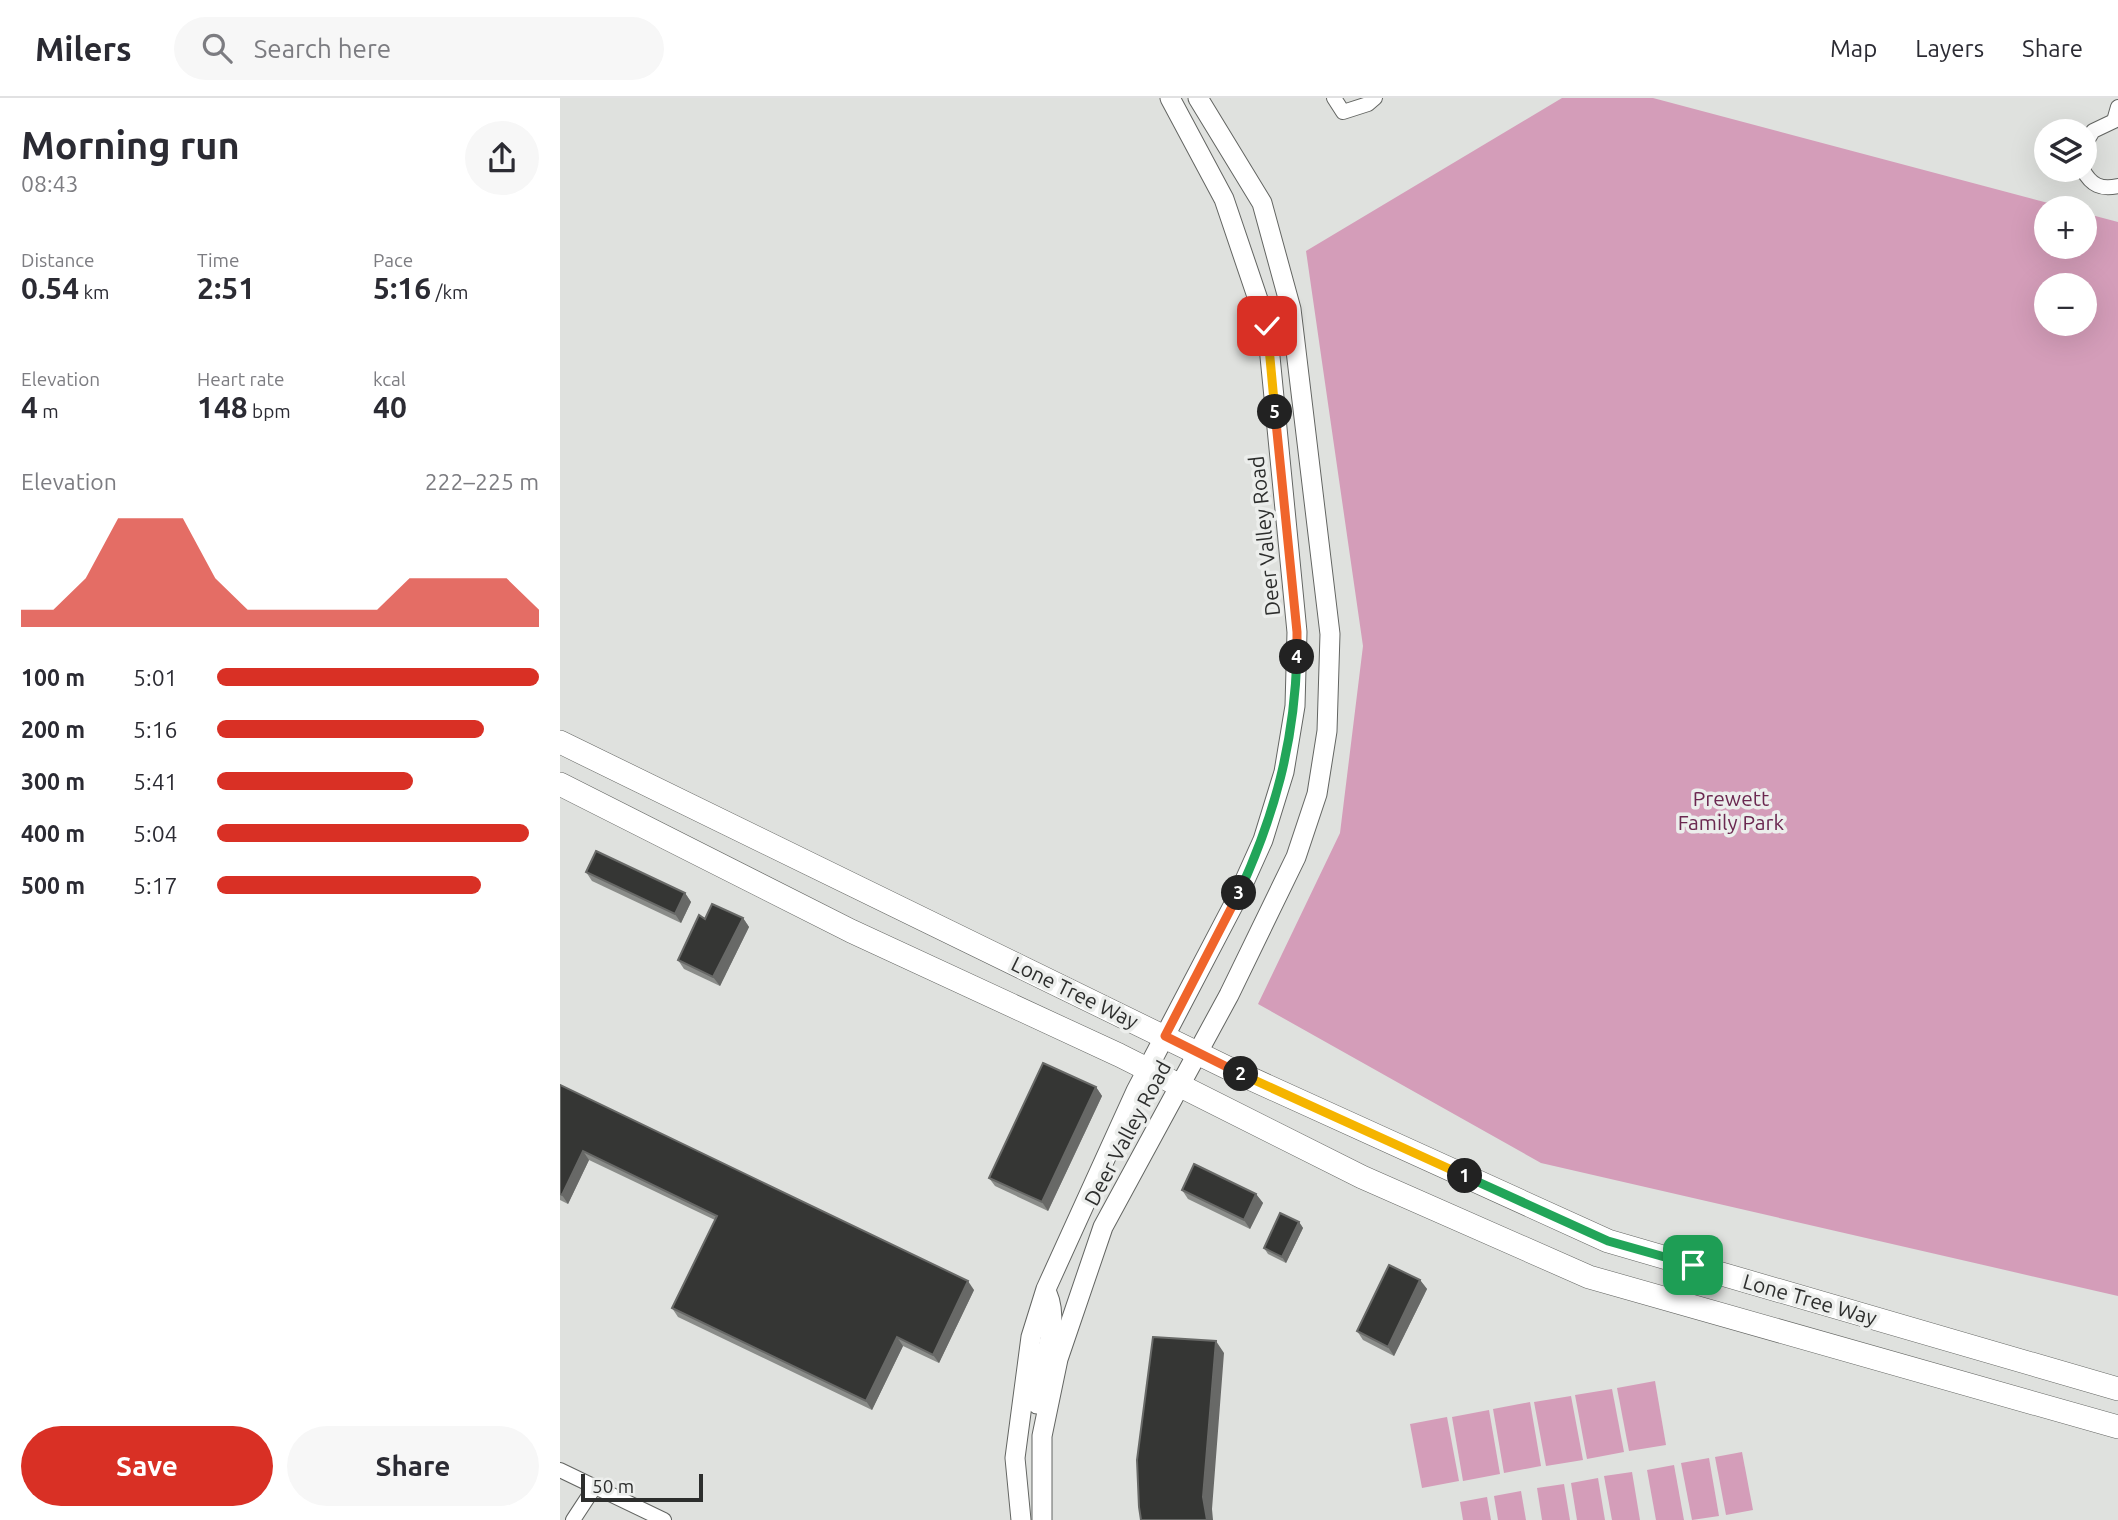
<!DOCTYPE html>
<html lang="en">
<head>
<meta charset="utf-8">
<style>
  :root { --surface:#fff; --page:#f7f7f7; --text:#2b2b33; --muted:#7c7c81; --line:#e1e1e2; --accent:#d93025 }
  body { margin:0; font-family:Ubuntu,sans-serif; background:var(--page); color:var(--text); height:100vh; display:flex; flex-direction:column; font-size:26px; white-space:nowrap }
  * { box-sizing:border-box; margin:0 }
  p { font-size:23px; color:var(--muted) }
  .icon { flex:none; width:38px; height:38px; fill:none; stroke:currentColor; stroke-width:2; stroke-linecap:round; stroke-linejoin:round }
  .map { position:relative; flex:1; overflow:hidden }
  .sheet { display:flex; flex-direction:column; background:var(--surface); width:560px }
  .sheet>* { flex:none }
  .buttons { position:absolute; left:1474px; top:21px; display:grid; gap:14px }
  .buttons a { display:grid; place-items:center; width:63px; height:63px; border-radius:50%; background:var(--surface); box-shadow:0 7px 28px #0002; font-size:35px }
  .scale { position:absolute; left:21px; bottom:18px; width:122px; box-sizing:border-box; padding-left:7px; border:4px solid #2d2e2d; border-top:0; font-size:19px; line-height:24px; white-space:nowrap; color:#2d2e2d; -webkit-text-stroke:5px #eceeec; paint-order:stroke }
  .pin { position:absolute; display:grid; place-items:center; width:60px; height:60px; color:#fff; margin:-30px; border-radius:14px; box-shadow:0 4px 10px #0006 }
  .km { position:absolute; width:35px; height:35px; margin:-18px; border-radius:50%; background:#222; color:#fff; font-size:19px; line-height:35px; text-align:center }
  .round { display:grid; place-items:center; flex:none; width:74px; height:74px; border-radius:37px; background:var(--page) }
  .head { display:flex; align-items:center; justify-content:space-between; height:119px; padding:0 21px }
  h1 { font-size:38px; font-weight:600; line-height:52px }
  .metrics { display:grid; grid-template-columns:repeat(3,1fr); gap:10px; height:119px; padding:7px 21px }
  .metrics div { display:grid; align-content:center }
  .metrics b { font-size:30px; font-weight:600 }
  .metrics small { font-size:19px; font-weight:400 }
  .metrics p { font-size:19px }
  .chart { height:196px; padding:14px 21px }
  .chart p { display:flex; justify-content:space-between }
  .chart svg { width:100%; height:126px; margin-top:7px; fill:var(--accent); opacity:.7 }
  .action { display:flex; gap:14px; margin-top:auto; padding:14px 21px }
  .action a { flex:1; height:80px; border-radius:42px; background:var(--accent); color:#fff; font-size:28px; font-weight:600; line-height:80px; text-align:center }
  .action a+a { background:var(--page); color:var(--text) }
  ul { padding:0 21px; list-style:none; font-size:23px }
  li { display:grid; grid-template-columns:112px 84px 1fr; align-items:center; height:52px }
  li i { height:18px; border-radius:9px; background:var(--accent) }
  header { display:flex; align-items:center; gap:42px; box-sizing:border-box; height:98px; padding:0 35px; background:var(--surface); border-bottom:2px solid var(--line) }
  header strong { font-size:33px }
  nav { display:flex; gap:38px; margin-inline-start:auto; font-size:24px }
  .search { width:490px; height:63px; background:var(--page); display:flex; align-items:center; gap:18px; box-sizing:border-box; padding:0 24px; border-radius:38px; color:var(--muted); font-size:26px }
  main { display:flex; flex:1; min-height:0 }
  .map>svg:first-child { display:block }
</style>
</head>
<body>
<header>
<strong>Milers</strong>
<div class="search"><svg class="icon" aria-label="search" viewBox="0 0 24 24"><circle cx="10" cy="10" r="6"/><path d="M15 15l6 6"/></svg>Search here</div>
<nav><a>Map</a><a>Layers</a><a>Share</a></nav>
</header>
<main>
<section class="sheet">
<div class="head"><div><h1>Morning run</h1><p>08:43</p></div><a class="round"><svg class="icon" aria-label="share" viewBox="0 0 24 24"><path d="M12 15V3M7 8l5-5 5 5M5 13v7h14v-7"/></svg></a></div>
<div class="metrics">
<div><p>Distance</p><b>0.54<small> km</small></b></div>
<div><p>Time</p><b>2:51</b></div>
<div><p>Pace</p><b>5:16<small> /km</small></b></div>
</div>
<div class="metrics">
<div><p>Elevation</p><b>4<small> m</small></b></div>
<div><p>Heart rate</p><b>148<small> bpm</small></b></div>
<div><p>kcal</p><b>40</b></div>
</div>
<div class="chart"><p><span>Elevation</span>222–225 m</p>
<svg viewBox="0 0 160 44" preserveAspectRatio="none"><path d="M0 44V38L10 38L20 27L30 6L40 6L50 6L60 27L70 38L80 38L90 38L100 38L110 38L120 27L130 27L140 27L150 27L160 38V44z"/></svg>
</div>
<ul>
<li><b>100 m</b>5:01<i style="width:100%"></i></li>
<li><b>200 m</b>5:16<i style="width:83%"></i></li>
<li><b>300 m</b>5:41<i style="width:61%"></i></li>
<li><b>400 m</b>5:04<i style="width:97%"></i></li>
<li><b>500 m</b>5:17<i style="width:82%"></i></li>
</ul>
<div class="action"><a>Save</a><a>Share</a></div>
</section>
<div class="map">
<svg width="1558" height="1422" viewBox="0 0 1558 1422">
  <rect width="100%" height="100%" fill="#dfe1de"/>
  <g fill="#d49db9" fill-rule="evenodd">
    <path d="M 1002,0 L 1093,0 L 1507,110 L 1486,110 L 1486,149 L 1524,149 L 1524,115 L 1558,124 L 1558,1198 L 981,1065 L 698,906 L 780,735 L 803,548 L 746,153 ZM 1486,187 L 1524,187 L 1524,226 L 1486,226 Z"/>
    <path d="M 1095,1283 L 1106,1347 L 1069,1353 L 1057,1290 Z"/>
    <path d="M 1052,1291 L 1064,1354 L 1027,1361 L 1015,1297 Z"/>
    <path d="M 1011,1298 L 1023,1362 L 986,1368 L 974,1304 Z"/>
    <path d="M 970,1304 L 981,1368 L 944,1375 L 933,1311 Z"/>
    <path d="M 929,1312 L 940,1376 L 903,1383 L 892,1319 Z"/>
    <path d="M 887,1319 L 899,1383 L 862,1390 L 850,1326 Z"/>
    <path d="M 1182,1354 L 1193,1412 L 1166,1417 L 1155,1359 Z"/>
    <path d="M 1149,1360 L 1159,1418 L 1132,1422 L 1121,1365 Z"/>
    <path d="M 1114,1367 L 1124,1422 L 1096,1422 L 1087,1372 Z"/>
    <path d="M 1072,1374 L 1080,1422 L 1052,1422 L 1044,1378 Z"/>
    <path d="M 1038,1380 L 1045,1422 L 1017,1422 L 1011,1385 Z"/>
    <path d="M 1004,1386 L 1010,1422 L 982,1422 L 977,1390 Z"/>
    <path d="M 961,1393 L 966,1422 L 938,1422 L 934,1398 Z"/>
    <path d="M 927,1399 L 931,1422 L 903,1422 L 900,1404 Z"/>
  </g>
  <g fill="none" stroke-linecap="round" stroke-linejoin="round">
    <defs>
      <g id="street">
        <path d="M 774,0 L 783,14 L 808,6 L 815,0"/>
        <path d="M 1524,48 L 1533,33 L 1554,23 L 1558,9"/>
        <path d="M 1523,72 C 1531,87 1541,92 1558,88"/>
        <path d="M 0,1372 L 104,1422"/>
        <path d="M 13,1422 L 34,1390"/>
      </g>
      <g id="secondary">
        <path d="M 477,1306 C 478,1271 502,1229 487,1195"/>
        <path d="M 461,1422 L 455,1360 L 471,1239 L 486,1191 L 576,993 L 676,802 L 703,742 L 724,674 L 735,608 L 737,534 L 707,228 L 664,101 L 610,0"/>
        <path d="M 482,1422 L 482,1338 L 498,1261 L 543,1129 L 669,897 L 736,759 L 757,696 L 767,633 L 770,536 L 731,211 L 702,105 L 638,0"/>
      </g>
      <g id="primary">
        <path d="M 0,644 L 674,973 L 1048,1143 L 1558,1291"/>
        <path d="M 0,686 L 291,833 L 559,957 L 802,1079 L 1029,1179 L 1558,1329"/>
      </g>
    </defs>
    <use href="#street" stroke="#636562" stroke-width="16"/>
    <use href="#secondary" stroke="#636562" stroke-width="21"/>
    <use href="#primary" stroke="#636562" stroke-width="24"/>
    <use href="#street" stroke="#fff" stroke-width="14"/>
    <use href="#secondary" stroke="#fff" stroke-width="19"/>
    <use href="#primary" stroke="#fff" stroke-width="23"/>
  </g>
  <g fill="#8a8c89">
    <path d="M 26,774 L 125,795 L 131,804 L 121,825 L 32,783 Z"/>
    <path d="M 183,820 L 189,829 L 160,888 L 124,871 L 118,862 L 145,821 Z"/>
    <path d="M 0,987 L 414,1192 L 379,1265 L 343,1248 L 312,1312 L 118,1219 L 112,1210 L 155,1122 L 29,1062 L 8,1106 L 0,1102 Z"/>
    <path d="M 536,989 L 542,998 L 488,1113 L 435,1088 L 429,1080 Z"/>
    <path d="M 622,1092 L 696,1096 L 703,1105 L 690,1131 L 628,1101 Z"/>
    <path d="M 739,1124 L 743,1130 L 726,1165 L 708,1156 L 704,1150 Z"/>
    <path d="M 860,1182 L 867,1191 L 834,1258 L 803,1242 L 797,1233 Z"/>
  </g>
  <g fill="#686967">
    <path d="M 125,795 L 131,804 L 121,825 L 115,816 Z"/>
    <path d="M 183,820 L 189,829 L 160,888 L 153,879 Z"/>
    <path d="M 536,989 L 542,998 L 488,1113 L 482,1104 Z"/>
    <path d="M 23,1053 L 29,1062 L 8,1106 L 2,1097 Z"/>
    <path d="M 696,1096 L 703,1105 L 690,1131 L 684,1122 Z"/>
    <path d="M 739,1124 L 743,1130 L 726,1165 L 722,1159 Z"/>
    <path d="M 860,1182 L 867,1191 L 834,1258 L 828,1249 Z"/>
    <path d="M 408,1183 L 414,1192 L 379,1265 L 373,1257 Z"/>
    <path d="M 337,1239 L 343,1248 L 312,1312 L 306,1303 Z"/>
    <path d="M 656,1243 L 664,1255 L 652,1411 L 653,1422 L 647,1422 L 643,1399 Z"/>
  </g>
  <g fill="#353634" stroke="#686967" stroke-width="2">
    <path d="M 36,753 L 125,795 L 115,816 L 26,774 Z"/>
    <path d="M 152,806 L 183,820 L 153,879 L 118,862 L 139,817 L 145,821 Z"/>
    <path d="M 483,965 L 536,989 L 482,1104 L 429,1080 Z"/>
    <path d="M 0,987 L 408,1183 L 373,1257 L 337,1239 L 306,1303 L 112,1210 L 157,1118 L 23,1053 L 2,1097 L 0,1096 Z"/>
    <path d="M 634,1066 L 696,1096 L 684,1122 L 622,1092 Z"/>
    <path d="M 720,1115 L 739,1124 L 722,1159 L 704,1150 Z"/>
    <path d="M 829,1167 L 860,1182 L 828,1249 L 797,1233 Z"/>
    <path d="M 593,1239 L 656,1243 L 643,1399 L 647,1422 L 581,1422 L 579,1409 L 577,1362 Z"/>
  </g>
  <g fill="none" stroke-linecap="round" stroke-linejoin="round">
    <defs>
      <path id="split-1" d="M 905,1078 L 1048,1143 L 1133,1167"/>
      <path id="split-2" d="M 681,976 L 905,1078"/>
      <path id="split-3" d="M 679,795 L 605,938 L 681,976"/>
      <path id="split-4" d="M 679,795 C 715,716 734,646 737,559"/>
      <path id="split-5" d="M 715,314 L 737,534 L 737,559"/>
      <path id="split-6" d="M 707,228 L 715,314"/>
    </defs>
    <use href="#split-1" stroke="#fff" stroke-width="14"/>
    <use href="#split-2" stroke="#fff" stroke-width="14"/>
    <use href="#split-3" stroke="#fff" stroke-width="14"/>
    <use href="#split-4" stroke="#fff" stroke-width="14"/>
    <use href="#split-5" stroke="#fff" stroke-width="14"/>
    <use href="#split-6" stroke="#fff" stroke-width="14"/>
    <use href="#split-1" stroke="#22a559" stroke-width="9"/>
    <use href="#split-2" stroke="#f5b400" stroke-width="9"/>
    <use href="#split-3" stroke="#f0652b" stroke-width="9"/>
    <use href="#split-4" stroke="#22a559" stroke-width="9"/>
    <use href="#split-5" stroke="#f0652b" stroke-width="9"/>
    <use href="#split-6" stroke="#f5b400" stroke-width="9"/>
  </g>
  <g text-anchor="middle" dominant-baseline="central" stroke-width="7" stroke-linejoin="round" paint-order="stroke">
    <g font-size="21" fill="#2d2e2d" stroke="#eceeec">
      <text transform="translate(704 438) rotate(-96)">Deer Valley Road</text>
      <text transform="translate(515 894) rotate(26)">Lone Tree Way</text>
      <text transform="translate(567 1035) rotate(-62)">Deer Valley Road</text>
      <text transform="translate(1250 1201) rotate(16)">Lone Tree Way</text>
    </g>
    <g font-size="21" fill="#6b2850" stroke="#eceeec">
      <text x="1171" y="700">Prewett<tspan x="1171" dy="24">Family Park</tspan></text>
    </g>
  </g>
</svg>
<div class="buttons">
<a><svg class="icon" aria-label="layers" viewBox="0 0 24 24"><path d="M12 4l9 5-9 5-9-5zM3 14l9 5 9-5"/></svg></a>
<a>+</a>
<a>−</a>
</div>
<div class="scale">50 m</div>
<div class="pin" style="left:1133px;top:1167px;background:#1e9e55"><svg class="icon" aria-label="arrive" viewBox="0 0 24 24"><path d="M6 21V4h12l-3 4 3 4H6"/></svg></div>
<div class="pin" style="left:707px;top:228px;background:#d93025"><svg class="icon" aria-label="check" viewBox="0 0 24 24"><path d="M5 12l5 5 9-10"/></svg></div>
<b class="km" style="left:905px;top:1078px">1</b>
<b class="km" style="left:681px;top:976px">2</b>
<b class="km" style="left:679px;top:795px">3</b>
<b class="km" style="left:737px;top:559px">4</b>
<b class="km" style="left:715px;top:314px">5</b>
</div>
</main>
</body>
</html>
